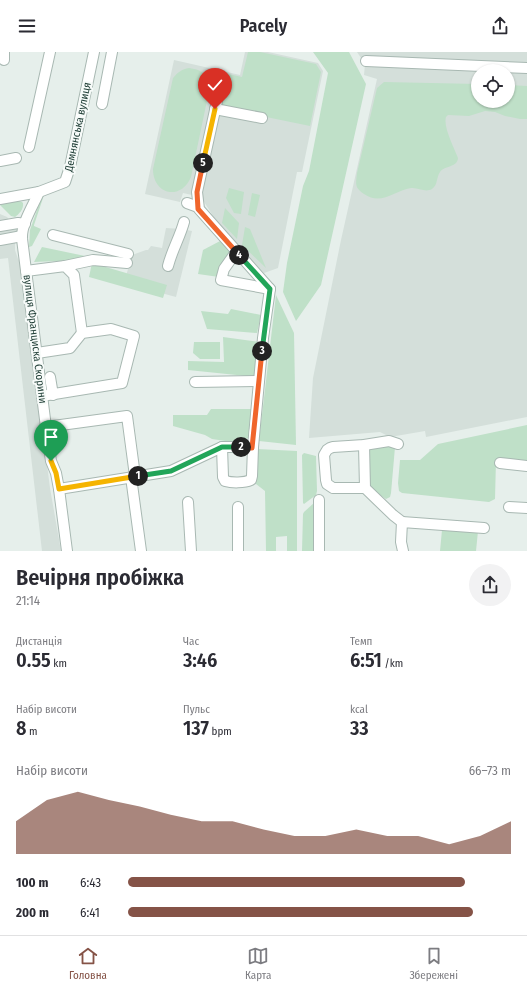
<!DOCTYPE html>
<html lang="uk">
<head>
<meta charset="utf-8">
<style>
  :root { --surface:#fff; --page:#f2f2f3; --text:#2b2b33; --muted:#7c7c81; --line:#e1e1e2; --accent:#855347 }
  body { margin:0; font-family:"Fira Sans Condensed",sans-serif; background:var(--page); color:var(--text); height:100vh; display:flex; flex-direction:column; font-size:15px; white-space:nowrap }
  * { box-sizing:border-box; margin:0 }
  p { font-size:13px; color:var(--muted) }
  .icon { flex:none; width:22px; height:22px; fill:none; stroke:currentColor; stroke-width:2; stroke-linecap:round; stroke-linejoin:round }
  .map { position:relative; height:499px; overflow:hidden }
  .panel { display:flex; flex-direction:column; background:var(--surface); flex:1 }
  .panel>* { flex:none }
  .buttons { position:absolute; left:471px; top:12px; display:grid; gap:8px }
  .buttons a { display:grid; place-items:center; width:44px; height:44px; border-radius:50%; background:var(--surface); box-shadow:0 1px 3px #0004; font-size:20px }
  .pin { position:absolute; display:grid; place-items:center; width:34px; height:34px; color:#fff; margin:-41px -17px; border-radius:50% 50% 50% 0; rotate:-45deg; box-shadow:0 0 4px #0007 }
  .pin .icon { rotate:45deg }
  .km { position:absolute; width:20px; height:20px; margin:-10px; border-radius:50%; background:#222; color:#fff; font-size:11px; line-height:20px; text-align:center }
  .round { display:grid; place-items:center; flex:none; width:42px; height:42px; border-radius:21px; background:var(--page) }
  .head { display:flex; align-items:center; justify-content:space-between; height:68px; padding:0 16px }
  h1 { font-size:22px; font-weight:600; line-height:30px }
  .metrics { display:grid; grid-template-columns:repeat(3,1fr); gap:6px; height:68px; padding:4px 16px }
  .metrics div { display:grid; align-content:center }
  .metrics b { font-size:20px; font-weight:600 }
  .metrics small { font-size:11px; font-weight:400 }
  .metrics p { font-size:11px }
  .chart { height:112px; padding:8px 16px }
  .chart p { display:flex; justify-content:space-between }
  .chart svg { width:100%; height:72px; margin-top:4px; fill:var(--accent); opacity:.7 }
  ul { padding:0 16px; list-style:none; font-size:13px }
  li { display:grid; grid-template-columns:64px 48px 1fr; align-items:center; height:30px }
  li i { height:10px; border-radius:5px; background:var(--accent) }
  header { display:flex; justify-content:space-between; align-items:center; height:52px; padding:0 16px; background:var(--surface); font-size:18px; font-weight:600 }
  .dock { display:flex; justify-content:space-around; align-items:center; height:56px; border-top:1px solid var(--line); background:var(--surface); font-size:11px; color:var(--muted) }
  .dock a { display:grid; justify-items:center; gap:2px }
  .dock .active { color:var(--accent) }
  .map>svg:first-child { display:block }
</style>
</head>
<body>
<header><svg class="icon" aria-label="menu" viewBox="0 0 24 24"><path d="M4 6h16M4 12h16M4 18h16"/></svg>Pacely<svg class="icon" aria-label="share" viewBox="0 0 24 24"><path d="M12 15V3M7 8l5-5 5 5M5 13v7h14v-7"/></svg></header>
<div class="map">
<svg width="527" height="499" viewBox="0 0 527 499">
  <rect width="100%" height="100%" fill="#e6efeb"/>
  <g fill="#d4dfda" fill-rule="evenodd">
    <path d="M 245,0 L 268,0 L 318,11 L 323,19 L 302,120 L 297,120 L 278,216 L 264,221 L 220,175 L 201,145 L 183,141 L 180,150 L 145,142 L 174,8 L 240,23 Z"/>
    <path d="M 357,0 L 527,0 L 527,365 L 426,385 L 425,379 L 390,385 L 380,380 L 309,386 L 313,326 L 341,188 L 377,27 L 364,23 L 365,12 ZM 478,19 L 508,19 L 508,49 L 478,49 Z"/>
    <path d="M 0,162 L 7,165 L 16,175 L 17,178 L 17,182 L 15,187 L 15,198 L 18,207 L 21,210 L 50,436 L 61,499 L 42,499 L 8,206 L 0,207 Z"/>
    <path d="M 166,176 L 182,177 L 192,179 L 176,245 L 124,231 L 132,203 L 146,198 L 148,198 L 151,194 L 162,196 Z"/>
  </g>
  <g fill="#bfe0c8">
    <path d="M 248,0 L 260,0 L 316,12 L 321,20 L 310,74 L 218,55 L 224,21 L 242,25 Z"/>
    <path d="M 313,0 L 349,0 L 366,32 L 321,233 L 296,269 L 283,240 L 287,211 L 303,134 L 309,119 L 328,21 Z"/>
    <path d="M 189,16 C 204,18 210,24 209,39 L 191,125 C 181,149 153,143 153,117 L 173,26 C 178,20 182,17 189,16 Z"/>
    <path d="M 384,30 L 478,32 L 478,49 L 508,49 L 508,33 L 527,34 L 527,67 L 520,67 L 505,64 L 495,60 L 485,59 L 469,64 L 448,63 L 446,65 C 443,75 454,95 458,106 C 457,116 445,113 440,120 C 436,126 438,133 432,137 C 425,141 418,135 411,136 C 394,139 381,154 364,142 C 354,135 356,132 357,121 L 377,36 Z"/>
    <path d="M 229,136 L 244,140 L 241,162 L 234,161 L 226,146 Z"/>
    <path d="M 252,141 L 260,143 L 255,165 L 248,163 Z"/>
    <path d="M 44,143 L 34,173 L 34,174 L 41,177 L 32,194 L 29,195 L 30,178 L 42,144 Z"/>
    <path d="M 18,149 L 22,150 L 23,151 C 24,157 19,162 15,165 L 11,164 L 0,153 L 3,152 Z"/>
    <path d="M 225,156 L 239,171 L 237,187 L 222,171 Z"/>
    <path d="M 245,175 L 250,177 L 266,216 L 242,193 Z"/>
    <path d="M 222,188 L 232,200 L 219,225 L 198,222 L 203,198 Z"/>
    <path d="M 42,195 L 85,204 L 84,208 L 34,210 Z"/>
    <path d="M 92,211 L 167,233 L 163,246 L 89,225 Z"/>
    <path d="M 276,243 L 294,281 L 296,393 L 259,389 Z"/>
    <path d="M 231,257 L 261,263 L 257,281 L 207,277 L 201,259 L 228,262 Z"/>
    <path d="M 223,285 L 260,290 L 256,325 L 188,318 L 188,309 L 224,310 Z"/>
    <path d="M 194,290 L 220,290 L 220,307 L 200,307 L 193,301 Z"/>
    <path d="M 211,357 L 253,357 L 250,385 L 242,389 L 232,390 L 212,387 L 205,383 L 173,374 L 173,363 L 207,363 Z"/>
    <path d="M 527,373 L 527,410 L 496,408 L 495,447 L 489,450 L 402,441 L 399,439 L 398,431 L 400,408 L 420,408 L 438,392 Z"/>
    <path d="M 377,392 L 395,395 L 391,441 L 390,445 L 386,447 L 371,437 L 368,433 L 368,399 L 370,396 Z"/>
    <path d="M 257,397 L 297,399 L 297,499 L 287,499 L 287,484 L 276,485 L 276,499 L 266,499 L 265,439 L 256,432 Z"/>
    <path d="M 304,401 L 316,404 L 317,439 L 316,443 L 304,452 L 303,451 L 302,403 Z"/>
    <path d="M 315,450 L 318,499 L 302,499 L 303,462 L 304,460 Z"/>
    <path d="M 442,478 L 478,479 L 476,499 L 440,499 Z"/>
  </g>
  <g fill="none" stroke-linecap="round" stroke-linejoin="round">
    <defs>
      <g id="minor">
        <path d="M 4,8 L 4,0"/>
        <path d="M 366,9 L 527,16"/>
        <path d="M 102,52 L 112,0"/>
        <path d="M 215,57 L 262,66"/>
        <path d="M 29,95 L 50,0"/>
        <path d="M 0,109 L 16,106"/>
        <path d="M 39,140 C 33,154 21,172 22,187 L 46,375 L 51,409 L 56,421 L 59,437 L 67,499"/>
        <path d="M 0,147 L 39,140 L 65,130 L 70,115 L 94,0"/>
        <path d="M 187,151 L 198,155"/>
        <path d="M 0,174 L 18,171 L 25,172"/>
        <path d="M 53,183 L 128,202"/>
        <path d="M 0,188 L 22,184"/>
        <path d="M 236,200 L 224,217 L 221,228 L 270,237"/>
        <path d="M 65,214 L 93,208 L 127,211"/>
        <path d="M 168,214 C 172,198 180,185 184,170"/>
        <path d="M 26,219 L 65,214 L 74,223 L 82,281"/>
        <path d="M 37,301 L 70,296 L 82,281 L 111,277 L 134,284 L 122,331 L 42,344"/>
        <path d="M 50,325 L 53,343"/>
        <path d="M 195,330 L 259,329"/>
        <path d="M 46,375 L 127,364 L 135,424"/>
        <path d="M 364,393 L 365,436 L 393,463 L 402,470"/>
        <path d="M 222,395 L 223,425 L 225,429 C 232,431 244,431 251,428 L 252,424 L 253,395"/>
        <path d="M 500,411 L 527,414"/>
        <path d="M 131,425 L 141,499"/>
        <path d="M 365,436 L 333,436 L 327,432 L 326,428 L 324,403 L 327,398 L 330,396 L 333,395 L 364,393 L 389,389 L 398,392"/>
        <path d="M 59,437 L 171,419 L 222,395 L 253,395 L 263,286 L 270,237 L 199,157 L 197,140 L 219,40"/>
        <path d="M 319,448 L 319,499"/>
        <path d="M 188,450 L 191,499"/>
        <path d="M 238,455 L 238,499"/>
        <path d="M 509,455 L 527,456"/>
        <path d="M 403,499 L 401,490 L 402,470 L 484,476"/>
      </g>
    </defs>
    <use href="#minor" stroke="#a8b8b2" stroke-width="12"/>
    <use href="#minor" stroke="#fff" stroke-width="10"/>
  </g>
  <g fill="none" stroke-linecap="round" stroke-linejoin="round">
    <defs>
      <path id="split-1" d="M 51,409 L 56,421 L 59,437 L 138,424"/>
      <path id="split-2" d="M 138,424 L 171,419 L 222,395 L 241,395"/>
      <path id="split-3" d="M 241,395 L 252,396 L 262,299"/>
      <path id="split-4" d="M 239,203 L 270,237 L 262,299"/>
      <path id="split-5" d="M 203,111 L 197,140 L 198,157 L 239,203"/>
      <path id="split-6" d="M 203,111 L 215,57"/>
    </defs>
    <use href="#split-1" stroke="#fff" stroke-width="8"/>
    <use href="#split-2" stroke="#fff" stroke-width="8"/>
    <use href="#split-3" stroke="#fff" stroke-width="8"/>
    <use href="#split-4" stroke="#fff" stroke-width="8"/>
    <use href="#split-5" stroke="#fff" stroke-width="8"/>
    <use href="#split-6" stroke="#fff" stroke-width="8"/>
    <use href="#split-1" stroke="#f5b400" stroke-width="5"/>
    <use href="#split-2" stroke="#22a559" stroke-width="5"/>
    <use href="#split-3" stroke="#f0652b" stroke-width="5"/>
    <use href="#split-4" stroke="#22a559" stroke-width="5"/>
    <use href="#split-5" stroke="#f0652b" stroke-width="5"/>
    <use href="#split-6" stroke="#f5b400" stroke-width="5"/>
  </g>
  <g text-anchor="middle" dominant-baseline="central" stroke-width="4" stroke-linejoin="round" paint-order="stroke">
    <g font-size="11" fill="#24423a" stroke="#f7fbf9">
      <text transform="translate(78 75) rotate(-78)">Демнянська вулиця</text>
      <text transform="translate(35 287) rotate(83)">вулиця Франциска Скорини</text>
    </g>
  </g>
</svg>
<div class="buttons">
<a><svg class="icon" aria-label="locate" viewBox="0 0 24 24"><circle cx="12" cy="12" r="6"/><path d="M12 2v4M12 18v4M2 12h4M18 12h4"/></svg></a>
</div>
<div class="pin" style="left:51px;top:409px;background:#1e9e55"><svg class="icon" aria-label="arrive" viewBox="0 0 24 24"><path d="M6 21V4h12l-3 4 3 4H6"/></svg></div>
<div class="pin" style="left:215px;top:57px;background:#d93025"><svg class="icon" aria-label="check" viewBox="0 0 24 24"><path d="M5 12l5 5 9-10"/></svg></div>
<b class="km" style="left:138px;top:424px">1</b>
<b class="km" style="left:241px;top:395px">2</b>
<b class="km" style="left:262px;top:299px">3</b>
<b class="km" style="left:239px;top:203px">4</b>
<b class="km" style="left:203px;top:111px">5</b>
</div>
<section class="panel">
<div class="head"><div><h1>Вечірня пробіжка</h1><p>21:14</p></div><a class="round"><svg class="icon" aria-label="share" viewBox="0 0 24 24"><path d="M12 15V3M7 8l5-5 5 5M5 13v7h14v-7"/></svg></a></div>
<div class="metrics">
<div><p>Дистанція</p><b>0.55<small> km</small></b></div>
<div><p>Час</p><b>3:46</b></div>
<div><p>Темп</p><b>6:51<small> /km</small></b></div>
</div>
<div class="metrics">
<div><p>Набір висоти</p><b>8<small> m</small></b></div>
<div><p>Пульс</p><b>137<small> bpm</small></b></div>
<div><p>kcal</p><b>33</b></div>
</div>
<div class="chart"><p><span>Набір висоти</span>66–73 m</p>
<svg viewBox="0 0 160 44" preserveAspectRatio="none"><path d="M0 44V24L10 11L20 6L30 11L40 15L50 20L60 24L70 24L80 29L90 33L100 33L110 29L120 33L130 33L140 38L150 33L160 24V44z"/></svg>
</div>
<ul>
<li><b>100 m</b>6:43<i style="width:88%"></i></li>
<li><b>200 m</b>6:41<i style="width:90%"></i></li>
</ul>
</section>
<nav class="dock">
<a class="active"><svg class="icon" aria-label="home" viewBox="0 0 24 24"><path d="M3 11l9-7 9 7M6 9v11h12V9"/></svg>Головна</a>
<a><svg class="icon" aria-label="map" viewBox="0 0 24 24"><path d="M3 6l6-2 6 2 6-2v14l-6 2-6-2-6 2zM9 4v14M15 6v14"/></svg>Карта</a>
<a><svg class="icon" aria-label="saved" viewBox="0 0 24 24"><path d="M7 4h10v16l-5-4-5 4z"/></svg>Збережені</a>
</nav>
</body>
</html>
